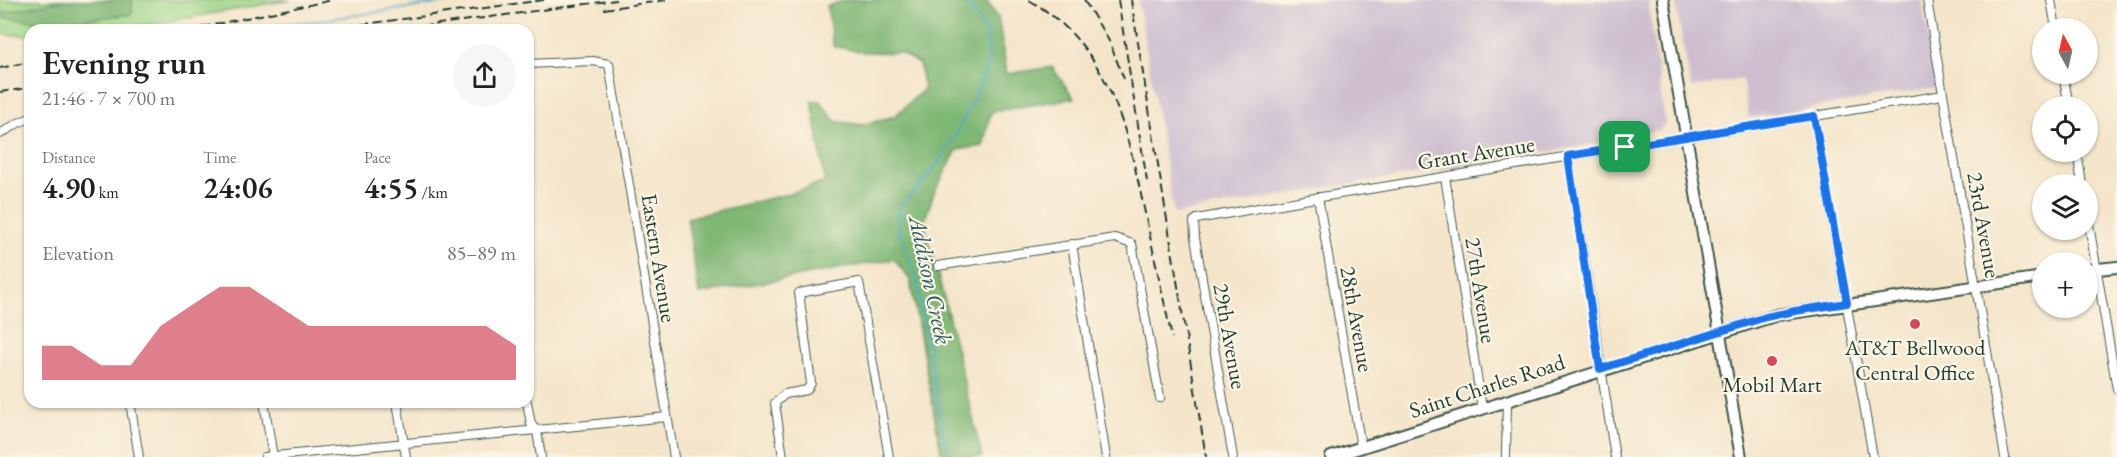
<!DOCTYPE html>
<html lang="en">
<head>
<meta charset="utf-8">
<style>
  :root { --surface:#fff; --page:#f6f6f6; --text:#202124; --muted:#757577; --accent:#d1495b }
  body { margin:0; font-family:"EB Garamond",serif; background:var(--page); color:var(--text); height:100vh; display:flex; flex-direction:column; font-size:22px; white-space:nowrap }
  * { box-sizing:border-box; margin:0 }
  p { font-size:20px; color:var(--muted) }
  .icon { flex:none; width:33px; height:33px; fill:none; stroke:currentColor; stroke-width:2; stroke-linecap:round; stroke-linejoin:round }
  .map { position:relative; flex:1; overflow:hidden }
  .drawer { position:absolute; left:24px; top:24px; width:510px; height:384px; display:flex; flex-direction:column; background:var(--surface); border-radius:18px; box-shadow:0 2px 4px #0004 }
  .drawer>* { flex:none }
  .needle { width:39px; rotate:352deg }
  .fabs { position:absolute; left:2032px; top:18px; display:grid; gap:12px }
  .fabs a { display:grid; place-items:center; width:66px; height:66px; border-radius:50%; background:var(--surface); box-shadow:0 2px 4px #0004; font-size:30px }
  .pin { position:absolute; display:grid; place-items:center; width:51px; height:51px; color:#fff; margin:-26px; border-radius:12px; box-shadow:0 3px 9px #0006 }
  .round { display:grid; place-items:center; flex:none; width:63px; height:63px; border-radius:32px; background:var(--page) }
  .overview { display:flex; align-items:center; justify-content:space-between; height:102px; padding:0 18px }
  h1 { font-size:33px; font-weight:600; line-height:45px }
  .stats { display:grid; grid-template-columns:repeat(3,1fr); gap:9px; height:102px; padding:6px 18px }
  .stats div { display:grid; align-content:center }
  .stats b { font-size:30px; font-weight:600 }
  .stats small { font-size:16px; font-weight:400 }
  .stats p { font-size:16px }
  .chart { height:168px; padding:12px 18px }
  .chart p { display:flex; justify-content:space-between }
  .chart svg { width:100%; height:108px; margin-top:6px; fill:var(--accent); opacity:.7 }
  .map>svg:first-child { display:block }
</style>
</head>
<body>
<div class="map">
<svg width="2117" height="457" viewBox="0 0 2117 457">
  <rect width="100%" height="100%" fill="#fcf5e5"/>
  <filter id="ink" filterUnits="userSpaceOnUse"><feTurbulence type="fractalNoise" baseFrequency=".0167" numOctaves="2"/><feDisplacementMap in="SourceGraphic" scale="12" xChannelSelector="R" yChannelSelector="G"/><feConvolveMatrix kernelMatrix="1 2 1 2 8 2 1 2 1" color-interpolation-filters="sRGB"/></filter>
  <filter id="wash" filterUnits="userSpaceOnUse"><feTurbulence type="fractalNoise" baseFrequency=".008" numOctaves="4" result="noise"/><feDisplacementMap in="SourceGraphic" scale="24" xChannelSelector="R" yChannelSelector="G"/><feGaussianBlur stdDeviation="1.35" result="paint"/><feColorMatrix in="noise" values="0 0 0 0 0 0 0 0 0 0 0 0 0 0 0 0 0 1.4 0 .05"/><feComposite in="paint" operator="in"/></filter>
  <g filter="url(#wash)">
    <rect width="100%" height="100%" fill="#f4e5ca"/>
    <g fill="#cebed0">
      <path d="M 1138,0 L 1648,0 L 1665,124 L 1659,130 L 1642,133 L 1642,136 L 1174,214 Z"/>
      <path d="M 1675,0 L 1922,0 L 1937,88 L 1749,118 L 1742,79 L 1691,88 Z"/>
    </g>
    <g fill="#9fd689" stroke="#5f8a5e" stroke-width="1.5">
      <path d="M 0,0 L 65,0 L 0,13 Z"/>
      <path d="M 132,0 L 290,0 L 118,30 L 30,30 L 30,35 L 10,35 L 0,33 L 0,17 L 57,23 L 131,14 Z"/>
    </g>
    <g fill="#7fb775" stroke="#4f7a54" stroke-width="1.5">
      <path d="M 65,0 L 132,0 L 132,14 L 57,23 L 0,17 L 0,13 Z"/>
      <path d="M 846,0 L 986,0 L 998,17 L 1007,74 L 1052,67 L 1074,98 L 991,112 L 983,146 L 957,150 L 933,195 L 924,223 L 945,302 L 982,457 L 942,457 L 910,280 L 894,259 L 699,294 L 687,218 L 788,194 L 825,182 L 812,101 L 820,101 L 835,121 L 862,125 L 895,116 L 924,89 L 919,64 L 900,53 L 863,52 L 833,46 L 827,6 Z"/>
    </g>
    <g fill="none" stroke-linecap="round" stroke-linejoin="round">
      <g stroke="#4ca7ca" stroke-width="2">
        <path d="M 262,28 L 466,0"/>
        <path d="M 949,457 L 944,440 L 917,281 L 899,230 L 899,207 C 936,174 963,127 981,81 C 983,74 988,66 989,59 C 990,36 979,13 961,0"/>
      </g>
    </g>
  </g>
  <g filter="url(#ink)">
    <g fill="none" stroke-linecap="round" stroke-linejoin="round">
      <defs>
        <g id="minor">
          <path d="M 1927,0 L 2005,457"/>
          <path d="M 2051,0 L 2056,28"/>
          <path d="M 528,64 L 593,61 L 609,64 L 674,457"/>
          <path d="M 2063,74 L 2069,106"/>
          <path d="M 1814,116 L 1873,457"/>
          <path d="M 0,134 L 18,123 L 30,118"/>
          <path d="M 2077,152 L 2082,184"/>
          <path d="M 1568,156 L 1615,457"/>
          <path d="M 1445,177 L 1482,408"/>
          <path d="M 1318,197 L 1361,447"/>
          <path d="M 2088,219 L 2117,389"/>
          <path d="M 1072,244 L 1106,457"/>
          <path d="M 938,266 L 1115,238 L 1132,244 L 1160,398"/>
          <path d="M 130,402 L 139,457"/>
          <path d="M 264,402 L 273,457"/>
          <path d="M 397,402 L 406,457"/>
          <path d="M 527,402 L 531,424 L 537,431 L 541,457"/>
          <path d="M 265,457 L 667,417"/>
          <path d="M 783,457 L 775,403 L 785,394 L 807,390 L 811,383 L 799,293 L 859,282 L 889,457"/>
          <path d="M 1233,457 L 1195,238 L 1194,221 L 1197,219 L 1315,198 L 1943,95"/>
          <path d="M 1506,457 L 1507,400"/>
        </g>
        <g id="secondary">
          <path d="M 1663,0 L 1741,457"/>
          <path d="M 2088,270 L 2117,267"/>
          <path d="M 1331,457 L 1777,315 L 2043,277"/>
        </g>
      </defs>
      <use href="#minor" stroke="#3f564a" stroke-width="10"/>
      <use href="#secondary" stroke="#3f564a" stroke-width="14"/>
      <use href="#minor" stroke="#fff" stroke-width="8"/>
      <use href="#secondary" stroke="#fff" stroke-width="10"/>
      <g stroke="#1f3d34" stroke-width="2" stroke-dasharray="9 4.5" stroke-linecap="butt">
        <path d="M 1029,0 C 1110,47 1127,129 1145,213 C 1154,255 1163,297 1172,338"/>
        <path d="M 1084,0 L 1109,41 L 1124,79"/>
        <path d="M 1118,0 L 1147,181"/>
        <path d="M 1131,0 L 1206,457"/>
        <path d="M 604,9 L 666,0"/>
        <path d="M 188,30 L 333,0"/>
        <path d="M 321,30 L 544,0"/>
        <path d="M 395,30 L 616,0"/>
        <path d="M 0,68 L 30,62"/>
        <path d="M 0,92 L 30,88"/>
      </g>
    </g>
  </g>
  <g fill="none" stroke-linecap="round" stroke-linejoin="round" filter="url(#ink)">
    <defs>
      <path id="route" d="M 1814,116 L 1847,303 L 1795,311 L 1766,317 L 1600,369 L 1568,156 Z"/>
    </defs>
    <use href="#route" stroke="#fff" stroke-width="12"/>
    <use href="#route" stroke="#1a73e8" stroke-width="8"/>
  </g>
  <g fill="#d1495b" stroke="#fcf5e5" stroke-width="2">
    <circle cx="1915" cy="324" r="6"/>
    <circle cx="1772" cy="361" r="6"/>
  </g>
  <g text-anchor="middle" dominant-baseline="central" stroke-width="4.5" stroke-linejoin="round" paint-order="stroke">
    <g font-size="22" fill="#1f3d34" stroke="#fcf5e5">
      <text transform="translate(1476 153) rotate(-9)">Grant Avenue</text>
      <text transform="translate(1984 225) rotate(80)">23rd Avenue</text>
      <text transform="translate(659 258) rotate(81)">Eastern Avenue</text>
      <text transform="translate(1481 290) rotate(81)">27th Avenue</text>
      <text transform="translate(1357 319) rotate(80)">28th Avenue</text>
      <text transform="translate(1230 336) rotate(80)">29th Avenue</text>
      <text transform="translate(1487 386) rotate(-18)">Saint Charles Road</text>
    </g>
    <g font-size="22" fill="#1f3d34" stroke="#fcf5e5">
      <text x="1915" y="347">AT&amp;T Bellwood<tspan x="1915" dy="25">Central Office</tspan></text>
      <text x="1772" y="384">Mobil Mart</text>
    </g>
    <g font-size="24" font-style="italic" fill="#2c5d61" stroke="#fcf5e5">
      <text transform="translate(931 280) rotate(78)">Addison Creek</text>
    </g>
  </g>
</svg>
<div class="fabs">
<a><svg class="needle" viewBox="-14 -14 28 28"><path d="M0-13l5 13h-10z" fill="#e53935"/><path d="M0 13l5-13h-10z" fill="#757577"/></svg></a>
<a><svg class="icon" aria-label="locate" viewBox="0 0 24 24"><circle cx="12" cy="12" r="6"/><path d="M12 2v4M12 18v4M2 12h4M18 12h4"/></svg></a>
<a><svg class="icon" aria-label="layers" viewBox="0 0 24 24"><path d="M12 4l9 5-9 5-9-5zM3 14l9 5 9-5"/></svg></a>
<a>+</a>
</div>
<div class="pin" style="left:1625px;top:147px;background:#1e9e55"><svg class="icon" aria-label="arrive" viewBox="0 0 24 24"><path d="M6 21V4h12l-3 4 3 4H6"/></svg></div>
<section class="drawer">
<div class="overview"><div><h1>Evening run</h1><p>21:46 · 7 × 700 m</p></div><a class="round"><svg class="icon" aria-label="share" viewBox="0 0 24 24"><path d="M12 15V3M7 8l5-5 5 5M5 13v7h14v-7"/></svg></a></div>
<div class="stats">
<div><p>Distance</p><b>4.90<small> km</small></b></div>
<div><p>Time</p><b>24:06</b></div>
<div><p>Pace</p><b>4:55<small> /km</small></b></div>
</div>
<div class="chart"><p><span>Elevation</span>85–89 m</p>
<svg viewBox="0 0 160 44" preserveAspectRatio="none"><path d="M0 44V30L10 30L20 38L30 38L40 22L50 14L60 6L70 6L80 14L90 22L100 22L110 22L120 22L130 22L140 22L150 22L160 30V44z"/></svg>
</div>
</section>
</div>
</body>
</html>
